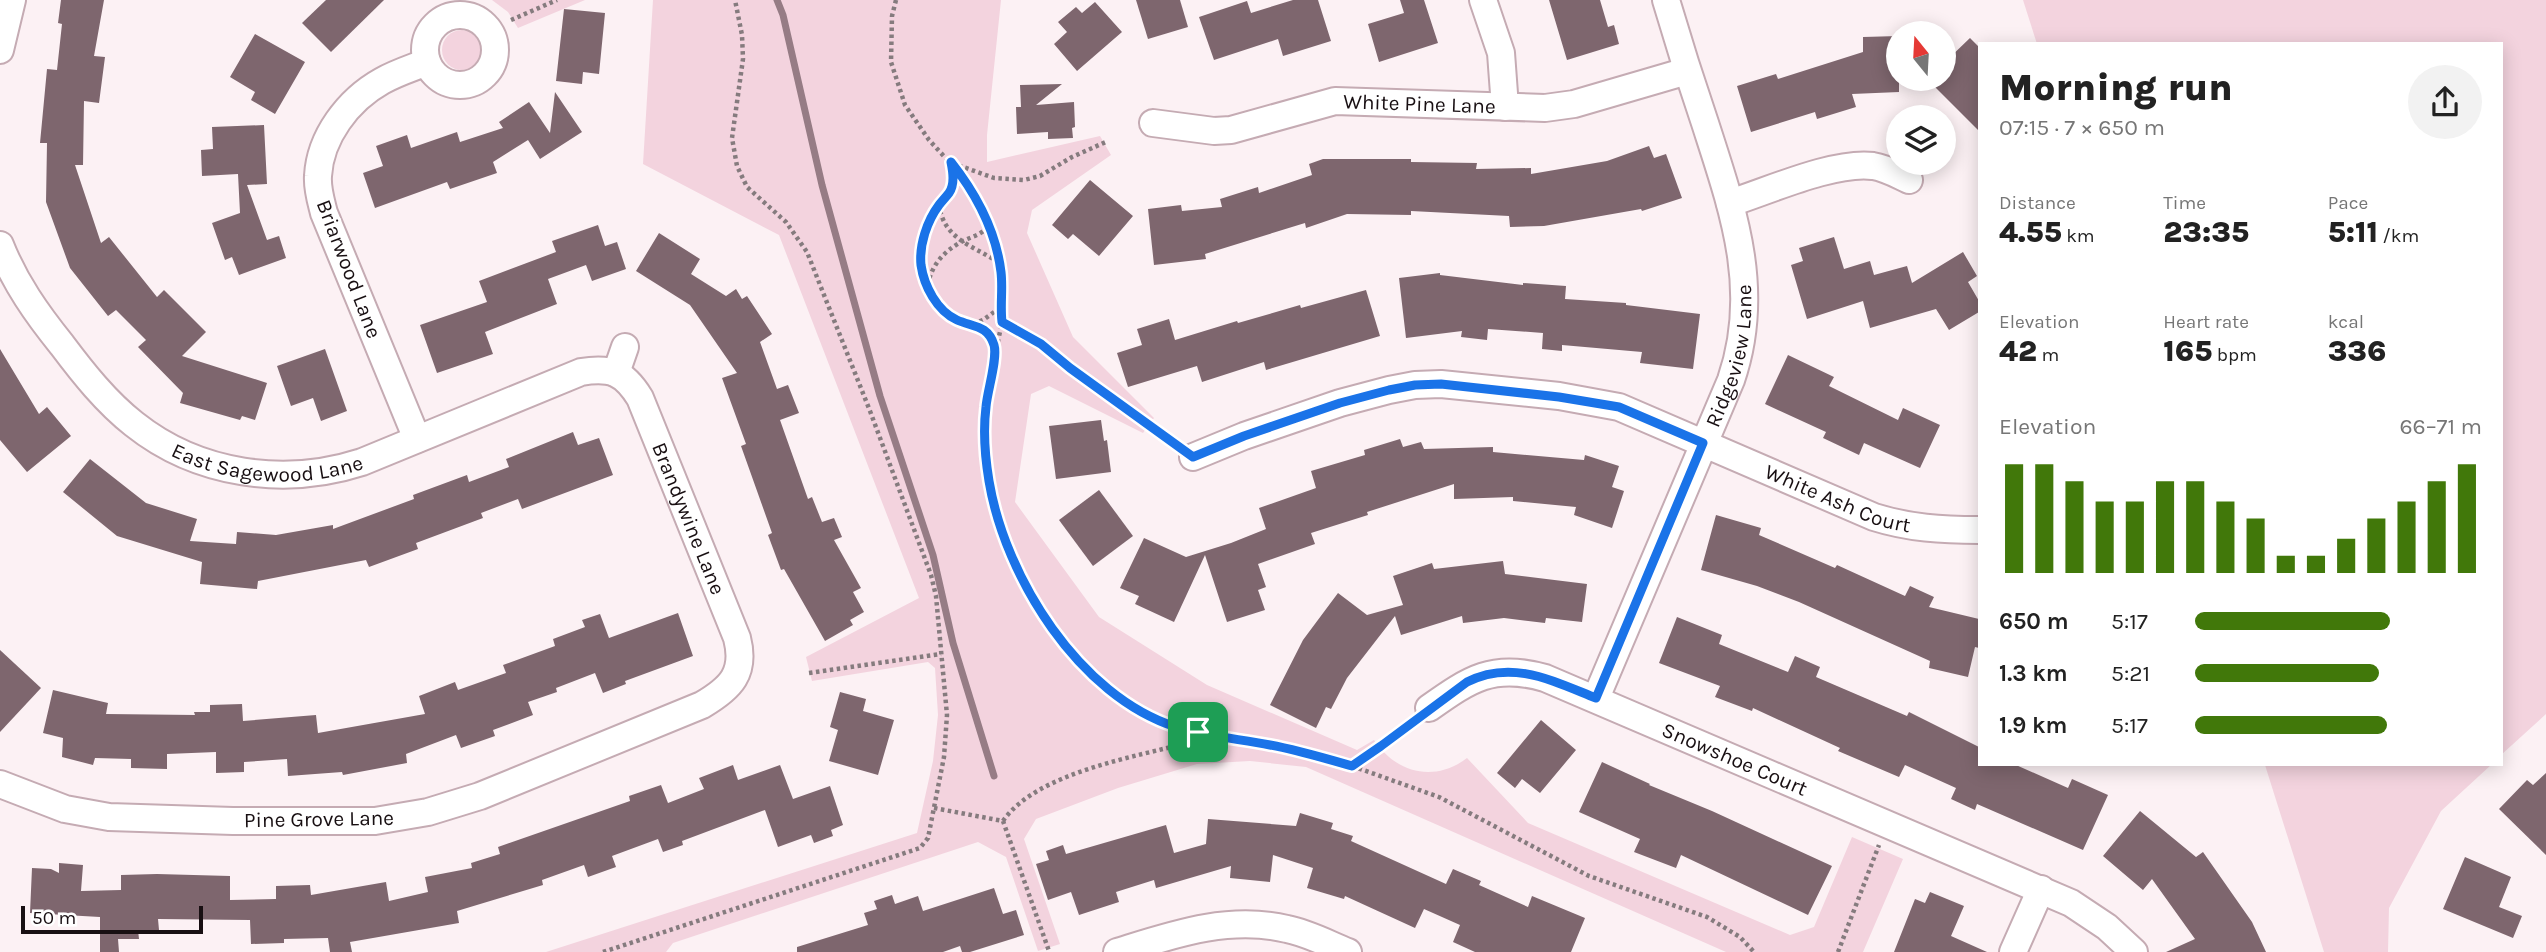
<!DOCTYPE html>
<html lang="en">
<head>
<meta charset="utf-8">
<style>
  :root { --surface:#fff; --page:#f2f2f2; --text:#222; --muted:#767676; --accent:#41780a }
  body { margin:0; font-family:Karla,sans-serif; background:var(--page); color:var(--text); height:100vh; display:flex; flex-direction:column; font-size:26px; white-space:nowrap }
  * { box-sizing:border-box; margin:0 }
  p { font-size:23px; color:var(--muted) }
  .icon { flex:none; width:38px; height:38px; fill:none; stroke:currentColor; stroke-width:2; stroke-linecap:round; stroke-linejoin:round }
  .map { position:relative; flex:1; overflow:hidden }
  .panel { position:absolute; left:1978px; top:42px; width:525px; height:724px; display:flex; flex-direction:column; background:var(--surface); border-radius:0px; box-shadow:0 4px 18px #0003 }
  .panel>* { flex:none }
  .needle { width:46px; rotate:342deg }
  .buttons { position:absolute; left:1886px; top:21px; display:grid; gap:14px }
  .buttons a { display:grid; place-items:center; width:70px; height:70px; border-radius:50%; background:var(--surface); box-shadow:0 4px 18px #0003; font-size:35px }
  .scale { position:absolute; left:21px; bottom:18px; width:182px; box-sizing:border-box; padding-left:7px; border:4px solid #180f12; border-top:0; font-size:19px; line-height:24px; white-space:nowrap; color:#180f12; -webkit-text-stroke:5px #fff; paint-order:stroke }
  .pin { position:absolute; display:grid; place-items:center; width:60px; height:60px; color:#fff; margin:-30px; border-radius:14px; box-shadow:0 4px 10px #0006 }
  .round { display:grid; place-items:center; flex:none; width:74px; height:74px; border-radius:37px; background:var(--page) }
  .overview { display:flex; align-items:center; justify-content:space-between; height:119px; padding:0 21px }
  h1 { font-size:38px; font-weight:800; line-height:52px }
  .metrics { display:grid; grid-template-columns:repeat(3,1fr); gap:10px; height:119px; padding:7px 21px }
  .metrics div { display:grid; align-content:center }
  .metrics b { font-size:30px; font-weight:800 }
  .metrics small { font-size:19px; font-weight:400 }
  .metrics p { font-size:19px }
  .chart { height:196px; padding:14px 21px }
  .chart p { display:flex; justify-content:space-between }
  .chart svg { width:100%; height:126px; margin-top:7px; stroke:var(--accent); stroke-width:6 }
  ul { padding:0 21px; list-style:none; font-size:23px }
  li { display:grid; grid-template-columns:112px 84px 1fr; align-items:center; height:52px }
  li i { height:18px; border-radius:9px; background:var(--accent) }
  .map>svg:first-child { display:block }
</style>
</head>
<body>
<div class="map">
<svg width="2546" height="952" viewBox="0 0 2546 952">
  <rect width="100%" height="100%" fill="#fcf1f4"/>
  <g fill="#f3d3de">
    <path d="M 492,0 L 585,0 L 518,28 L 508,12 Z"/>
    <path d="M 653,0 L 1001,0 L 987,135 L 987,162 L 1100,136 L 1111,155 L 1032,210 L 1027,233 L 1073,337 L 1154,418 L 1143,433 L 1049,386 L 1031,394 L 1015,502 L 1099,617 L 1207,685 L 1357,750 L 1374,740 C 1396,773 1434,783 1467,758 L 1528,823 L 1790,935 L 1814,927 L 1852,837 L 1903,859 L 1863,952 L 1726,952 L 1306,767 L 1250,761 L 1197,764 L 1118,788 L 1036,819 L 1024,839 L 1060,944 L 1038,951 L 1006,857 L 978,842 L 673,943 L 666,952 L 546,952 L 917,833 L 933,761 L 938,715 L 935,668 L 928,662 L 812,681 L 806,657 L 919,598 L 779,235 L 643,164 Z"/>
    <path d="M 2023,0 L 2546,0 L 2546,714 L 2501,755 L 2501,44 L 2037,44 Z"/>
    <circle cx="462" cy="50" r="20"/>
    <path d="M 2265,765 L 2491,765 L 2441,811 L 2389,908 L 2388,952 L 2324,952 Z"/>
  </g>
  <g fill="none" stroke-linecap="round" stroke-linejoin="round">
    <path stroke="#967c85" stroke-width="7" d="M 777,0 L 783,15 L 822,185 L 880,396 L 933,555 L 953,643 L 994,776"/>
  </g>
  <g fill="#7e666e">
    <path d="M 61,0 L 104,0 L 94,56 L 105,57 L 99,103 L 84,101 L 83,165 L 75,165 L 101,243 L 109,237 L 157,297 L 164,290 L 206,332 L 182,356 L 267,383 L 255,420 L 242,416 L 240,420 L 180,403 L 183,393 L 138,347 L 146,340 L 116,310 L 108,316 L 70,268 L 46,202 L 47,143 L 40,143 L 47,69 L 57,70 L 62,24 L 58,23 Z"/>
    <path d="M 326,0 L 384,0 L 331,52 L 302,23 Z"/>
    <path d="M 1136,0 L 1180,0 L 1188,27 L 1148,39 Z"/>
    <path d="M 1293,0 L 1318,0 L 1331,41 L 1283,56 L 1278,39 L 1214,60 L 1199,17 L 1247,1 L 1251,13 Z"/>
    <path d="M 1400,0 L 1424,0 L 1438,43 L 1379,62 L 1368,24 L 1404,13 Z"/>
    <path d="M 1549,0 L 1600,0 L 1608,27 L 1614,25 L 1619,44 L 1567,60 Z"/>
    <path d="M 1095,2 L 1122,32 L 1077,71 L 1054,44 L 1067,32 L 1058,22 L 1076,7 L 1082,13 Z"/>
    <path d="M 564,9 L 605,13 L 599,74 L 583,72 L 582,84 L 556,81 Z"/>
    <path d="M 255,34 L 305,62 L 275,114 L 251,100 L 255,92 L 230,77 Z"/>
    <path d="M 1899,36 L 1899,92 L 1852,94 L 1856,107 L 1817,119 L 1815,112 L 1751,132 L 1737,86 L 1776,74 L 1778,79 L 1863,52 L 1863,37 Z"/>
    <path d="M 1970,38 L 1979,47 L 1979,131 L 1927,79 L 1944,79 L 1944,63 Z"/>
    <path d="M 1062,84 L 1036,105 L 1074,102 L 1075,127 L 1072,128 L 1073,138 L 1048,139 L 1048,132 L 1017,134 L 1016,107 L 1021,107 L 1020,85 Z"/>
    <path d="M 555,92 L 582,132 L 540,159 L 528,140 L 493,162 L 497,173 L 450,189 L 447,182 L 375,208 L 363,173 L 383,166 L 376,146 L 407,135 L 411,148 L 457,132 L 460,142 L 503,128 L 499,122 L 529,102 L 550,133 Z"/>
    <path d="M 264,125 L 267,184 L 247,185 L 267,240 L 279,236 L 286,258 L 239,275 L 232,257 L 225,260 L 212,223 L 240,213 L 238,174 L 202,176 L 201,150 L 213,149 L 212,127 Z"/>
    <path d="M 1649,146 L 1654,158 L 1666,154 L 1682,198 L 1642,211 L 1641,209 L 1544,226 L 1510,227 L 1509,216 L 1411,211 L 1411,215 L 1347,214 L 1306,228 L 1305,223 L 1205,254 L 1206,259 L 1154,265 L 1148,209 L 1181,205 L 1182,211 L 1222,207 L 1220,199 L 1258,187 L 1259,193 L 1312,175 L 1309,164 L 1323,159 L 1411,159 L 1411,162 L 1477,163 L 1476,169 L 1531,168 L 1531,174 L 1607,161 Z"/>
    <path d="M 1090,180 L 1133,216 L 1099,256 L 1073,234 L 1068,239 L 1052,225 Z"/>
    <path d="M 598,225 L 605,246 L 617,242 L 626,269 L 592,281 L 586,265 L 548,279 L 557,304 L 485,332 L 493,354 L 437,373 L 420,325 L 487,302 L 479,281 L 556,252 L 552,241 Z"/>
    <path d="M 659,233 L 700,259 L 691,274 L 726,296 L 736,289 L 742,299 L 747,296 L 772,334 L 760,342 L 777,389 L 788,385 L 799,413 L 780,420 L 808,499 L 812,497 L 822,522 L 834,518 L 842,537 L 834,540 L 861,588 L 853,592 L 864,612 L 850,620 L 853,625 L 825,641 L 784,569 L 781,570 L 768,535 L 772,533 L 741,446 L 746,444 L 722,378 L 737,373 L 690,305 L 636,271 Z"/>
    <path d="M 1834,237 L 1844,269 L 1870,261 L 1874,275 L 1907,266 L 1912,283 L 1963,252 L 1977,276 L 1968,282 L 1979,301 L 1979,312 L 1949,330 L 1936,309 L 1870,328 L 1863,301 L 1807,319 L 1791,265 L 1803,261 L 1799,248 Z"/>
    <path d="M 1440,273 L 1440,275 L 1523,285 L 1523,283 L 1566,286 L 1565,299 L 1626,303 L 1626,305 L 1700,314 L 1693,369 L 1640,363 L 1642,352 L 1562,345 L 1562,351 L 1542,349 L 1543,333 L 1488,329 L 1487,340 L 1461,337 L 1462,331 L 1406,338 L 1399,278 Z"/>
    <path d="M 1366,290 L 1380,336 L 1266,370 L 1264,362 L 1202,382 L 1197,366 L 1128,387 L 1117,353 L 1142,345 L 1137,329 L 1169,319 L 1175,340 L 1237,321 L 1238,323 L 1300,305 L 1301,308 Z"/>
    <path d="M 0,349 L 39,414 L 47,407 L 71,436 L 27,472 L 0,440 Z"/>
    <path d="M 325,349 L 347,411 L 321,421 L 313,398 L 291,406 L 277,366 Z"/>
    <path d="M 1788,355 L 1834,377 L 1829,386 L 1898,420 L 1903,408 L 1940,425 L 1920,468 L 1864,443 L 1859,455 L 1823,438 L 1826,432 L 1765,404 Z"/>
    <path d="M 1101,420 L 1104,441 L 1107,440 L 1111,472 L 1056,479 L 1049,426 Z"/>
    <path d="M 573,432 L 578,445 L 599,438 L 613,475 L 522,509 L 518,499 L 481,513 L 483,518 L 416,543 L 418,549 L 369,567 L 366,560 L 258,581 L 257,589 L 200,584 L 202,562 L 117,536 L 63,492 L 90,459 L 146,503 L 197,519 L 190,541 L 236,544 L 237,532 L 276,535 L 333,525 L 333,529 L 414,499 L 413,495 L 467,475 L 469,482 L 509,467 L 506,459 Z"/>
    <path d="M 1400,439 L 1403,447 L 1421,442 L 1424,449 L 1493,447 L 1493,452 L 1584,460 L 1585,455 L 1619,466 L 1612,487 L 1624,491 L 1612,528 L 1574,515 L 1576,507 L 1513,501 L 1513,497 L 1454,499 L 1454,484 L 1367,512 L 1368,515 L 1311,533 L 1315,544 L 1258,564 L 1266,587 L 1258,590 L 1265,610 L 1227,622 L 1205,555 L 1174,622 L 1135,604 L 1139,596 L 1120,588 L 1144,538 L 1186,557 L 1231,543 L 1266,529 L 1259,508 L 1316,488 L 1311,471 L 1365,455 L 1364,450 Z"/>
    <path d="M 1099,490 L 1133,536 L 1093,566 L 1059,520 Z"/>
    <path d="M 1716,515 L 1761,528 L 1759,535 L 1835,568 L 1837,565 L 1905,596 L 1910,586 L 1934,597 L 1929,607 L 1979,619 L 1979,648 L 1975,647 L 1968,677 L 1929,668 L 1930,661 L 1799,602 L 1757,586 L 1701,570 Z"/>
    <path d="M 1503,561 L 1505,574 L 1587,584 L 1582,622 L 1546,618 L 1545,623 L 1504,618 L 1463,623 L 1462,616 L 1401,635 L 1395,616 L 1347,678 L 1331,709 L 1326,707 L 1316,728 L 1270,705 L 1303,640 L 1338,593 L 1367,615 L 1403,605 L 1393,576 L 1432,563 L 1434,569 Z"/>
    <path d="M 678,613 L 693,656 L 625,681 L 626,684 L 603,693 L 595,673 L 556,688 L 557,692 L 528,702 L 533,715 L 493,730 L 495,736 L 461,748 L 456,735 L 406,754 L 407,763 L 343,775 L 342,772 L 288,776 L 287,759 L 244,762 L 244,772 L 216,773 L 216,752 L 167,754 L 167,769 L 131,768 L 131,759 L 95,758 L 93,765 L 62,757 L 63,738 L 43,733 L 53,690 L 108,703 L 106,714 L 195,715 L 194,712 L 210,712 L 210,705 L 242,704 L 243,721 L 316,715 L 318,733 L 425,714 L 419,696 L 455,682 L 458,690 L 506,673 L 503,665 L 555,646 L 553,639 L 585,627 L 582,620 L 600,614 L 609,638 Z"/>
    <path d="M 1677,617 L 1722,635 L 1719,644 L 1788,672 L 1795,656 L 1820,667 L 1816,677 L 1907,716 L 1909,712 L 1979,747 L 1979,765 L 2016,765 L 2068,788 L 2072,779 L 2108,795 L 2083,850 L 1977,804 L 1975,810 L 1951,799 L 1956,788 L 1905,765 L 1899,777 L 1838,751 L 1840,748 L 1753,708 L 1752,711 L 1715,697 L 1720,686 L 1659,663 Z"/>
    <path d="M 0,650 L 41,688 L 0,732 Z"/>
    <path d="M 840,692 L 866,699 L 863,711 L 894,720 L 878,775 L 829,761 L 838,730 L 830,727 Z"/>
    <path d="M 1541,720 L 1576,750 L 1540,793 L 1522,779 L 1515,788 L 1497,773 Z"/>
    <path d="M 1602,762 L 1650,784 L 1649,785 L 1712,811 L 1832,866 L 1808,915 L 1681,855 L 1676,868 L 1634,852 L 1640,839 L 1579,812 Z"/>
    <path d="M 733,765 L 738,780 L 780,765 L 793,799 L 830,786 L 843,825 L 831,830 L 833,836 L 814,843 L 811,835 L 778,847 L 765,810 L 682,841 L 683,845 L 663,852 L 658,839 L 612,856 L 616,867 L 588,877 L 584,865 L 542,880 L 543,885 L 457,911 L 459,923 L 350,942 L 352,952 L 330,952 L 328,938 L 284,939 L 284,943 L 251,944 L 250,920 L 158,919 L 159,930 L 138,930 L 139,939 L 118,939 L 119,952 L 100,952 L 100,917 L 30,913 L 32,868 L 51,869 L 59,873 L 59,863 L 83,865 L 81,891 L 121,890 L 121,875 L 157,874 L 230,876 L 230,900 L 276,899 L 276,886 L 310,885 L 311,895 L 386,882 L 389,901 L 428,892 L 425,877 L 472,868 L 471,863 L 500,854 L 498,847 L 630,801 L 629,796 L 661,785 L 668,803 L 704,789 L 699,778 Z"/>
    <path d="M 2546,773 L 2546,855 L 2499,809 L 2527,780 L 2533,785 Z"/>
    <path d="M 2140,811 L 2196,857 L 2203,852 L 2252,922 L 2266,952 L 2166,952 L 2195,939 L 2152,879 L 2143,890 L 2103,856 Z"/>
    <path d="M 1300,813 L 1333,823 L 1331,829 L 1353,836 L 1351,841 L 1446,884 L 1453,869 L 1481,881 L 1479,885 L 1528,907 L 1532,896 L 1585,918 L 1571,952 L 1475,952 L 1453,942 L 1460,925 L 1424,909 L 1415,928 L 1345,896 L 1344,899 L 1307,888 L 1313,868 L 1273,855 L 1270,882 L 1230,878 L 1231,866 L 1156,888 L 1154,880 L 1116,892 L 1119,902 L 1079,915 L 1071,892 L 1048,900 L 1036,864 L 1049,860 L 1046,851 L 1063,845 L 1066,854 L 1166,825 L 1174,853 L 1206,844 L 1208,819 L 1296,826 Z"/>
    <path d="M 2465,857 L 2511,877 L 2499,907 L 2522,916 L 2513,938 L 2443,909 Z"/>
    <path d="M 994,888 L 1003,914 L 1016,910 L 1024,935 L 970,952 L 962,952 L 960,946 L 943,952 L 797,952 L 797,947 L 868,925 L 864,913 L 877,909 L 874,901 L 892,895 L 895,904 L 918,896 L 923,911 Z"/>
    <path d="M 1930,892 L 1964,906 L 1951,936 L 1987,952 L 1894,952 L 1915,899 L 1925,903 Z"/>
  </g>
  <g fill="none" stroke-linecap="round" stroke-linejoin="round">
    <defs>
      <g id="minor">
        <path d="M 1483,0 L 1501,53 L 1505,107"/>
        <circle cx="460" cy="50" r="35"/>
        <path d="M 0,50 L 12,0"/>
        <path id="s1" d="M 1153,123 L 1214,131 L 1231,130 L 1335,101 L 1545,108 L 1574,104 L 1687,71"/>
        <path d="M 1730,203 C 1768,191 1834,161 1873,166 C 1886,168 1898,175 1909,180"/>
        <path id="s2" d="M 0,245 C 15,283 37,314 62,345 C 83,373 106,402 134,424 C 198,475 285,487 362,462 L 581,372 C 611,367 624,372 640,398 L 737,638 C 746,673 731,688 702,705 L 480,796 L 428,812 L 375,821 L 233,821 L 109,817 L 65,809 L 0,784"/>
        <path d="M 616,373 L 625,347"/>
        <path d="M 417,439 L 324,213 C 321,201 317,189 318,176 C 320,137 348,100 382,81 C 396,73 412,68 427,62"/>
        <path id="s3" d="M 1193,457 L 1244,436 L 1340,403 L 1389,390 L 1415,385 L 1441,384 L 1559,396 L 1619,407 L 1874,517 C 1909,528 1942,530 1979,530"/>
        <path id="s4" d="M 1596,698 L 1731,380 C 1762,290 1733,210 1705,123 C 1691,82 1678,41 1666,0"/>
        <path id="s5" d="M 1429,708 C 1470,679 1493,663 1545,678 L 2071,903 L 2107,927 L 2134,952"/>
        <path d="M 1117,952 C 1172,935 1228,915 1287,929 C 1308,933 1328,944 1348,952"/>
        <path d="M 2013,952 L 2041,889"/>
      </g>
    </defs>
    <use href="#minor" stroke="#c5abb3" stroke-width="30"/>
    <g stroke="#857b7e" stroke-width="4.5" stroke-dasharray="3.5 3.5" stroke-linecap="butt">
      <path d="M 896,0 L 892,16 L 891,62 L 905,105 L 929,140 L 964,178 L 993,235 L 1001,274 L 1002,322 L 987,394 L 986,463 L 991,495 L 1007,545 L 1046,619 L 1068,650 L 1096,678 L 1140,711 L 1176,727 L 1295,750 L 1351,766 L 1411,723"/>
      <path d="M 511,20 L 557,0"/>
      <path d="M 951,163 C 956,194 940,196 928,221 C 919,243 920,268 929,289 C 935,303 945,315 958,321 C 979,329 985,324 995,347"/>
      <path d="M 952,163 L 994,178 L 1024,180 L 1040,176 L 1072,157 L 1108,141"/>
      <path d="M 939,204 C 943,239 972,245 998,262"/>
      <path d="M 928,285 C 931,266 943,252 961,242 C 972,236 981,236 989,225"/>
      <path d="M 1002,322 L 1041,344 L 1070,368 L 1175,445"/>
      <path d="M 973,324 L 983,320 L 1001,307"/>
      <path d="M 809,673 L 941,654"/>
      <path d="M 1352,766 L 1439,797 L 1589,876 L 1707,917 L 1740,937 L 1754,952"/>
      <path d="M 934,808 L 1003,821 L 1049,951"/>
      <path d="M 1003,821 C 1037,772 1136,757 1191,742 L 1198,732"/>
      <path d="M 603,952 L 920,848 L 928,838 L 944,757 L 947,715 L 936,596 L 931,575 L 870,411 L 807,252 L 786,222 L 747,187 L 737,166 L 732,138 L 743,59 L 742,35 L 735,0"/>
      <path d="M 1838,952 L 1879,845"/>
    </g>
    <use href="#minor" stroke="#fff" stroke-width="26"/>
  </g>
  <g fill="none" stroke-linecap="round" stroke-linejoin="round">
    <defs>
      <path id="route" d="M 951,162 C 977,195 996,231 1001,272 C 1003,289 1000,305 1002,322 L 1041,344 L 1070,368 L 1193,457 L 1244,436 L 1340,403 L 1389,390 L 1415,385 L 1441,384 L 1559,397 L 1619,407 L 1703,443 L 1596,698 C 1553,681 1512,659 1467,682 L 1381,746 L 1352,766 C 1324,758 1297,750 1270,745 C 1239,739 1206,736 1176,727 C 1079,696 1005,577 989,481 C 985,457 983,431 986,407 C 987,392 998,358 994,345 C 988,325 973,327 957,320 C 937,311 924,286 921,265 C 919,245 927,221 939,205 C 942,201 946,197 949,193 C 955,184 953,172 951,162 Z"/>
    </defs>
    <use href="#route" stroke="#fff" stroke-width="14"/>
    <use href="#route" stroke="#1a73e8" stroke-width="9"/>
  </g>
  <g text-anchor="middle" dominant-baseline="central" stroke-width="6" stroke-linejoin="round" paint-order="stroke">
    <g font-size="21" fill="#180f12" stroke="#fff">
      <text stroke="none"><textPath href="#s1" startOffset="271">White Pine Lane</textPath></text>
      <text transform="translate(349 269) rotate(69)">Briarwood Lane</text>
      <text stroke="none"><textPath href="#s4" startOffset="369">Ridgeview Lane</textPath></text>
      <text stroke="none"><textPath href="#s2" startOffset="369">East Sagewood Lane</textPath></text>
      <text stroke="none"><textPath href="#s3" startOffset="677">White Ash Court</textPath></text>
      <text stroke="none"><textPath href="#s2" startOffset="903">Brandywine Lane</textPath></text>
      <text stroke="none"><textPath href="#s5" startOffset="332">Snowshoe Court</textPath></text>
      <text transform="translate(319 819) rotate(-1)">Pine Grove Lane</text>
    </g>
  </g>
</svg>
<div class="buttons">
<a><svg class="needle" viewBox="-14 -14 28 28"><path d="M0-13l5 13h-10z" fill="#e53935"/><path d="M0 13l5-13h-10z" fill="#767676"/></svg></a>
<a><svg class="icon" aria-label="layers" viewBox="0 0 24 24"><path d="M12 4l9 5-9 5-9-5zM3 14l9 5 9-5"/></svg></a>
</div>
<div class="scale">50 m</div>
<div class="pin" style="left:1198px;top:732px;background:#1e9e55"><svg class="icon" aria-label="arrive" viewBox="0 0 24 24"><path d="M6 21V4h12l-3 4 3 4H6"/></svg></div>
<section class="panel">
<div class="overview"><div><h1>Morning run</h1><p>07:15 · 7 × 650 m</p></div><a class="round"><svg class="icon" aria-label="share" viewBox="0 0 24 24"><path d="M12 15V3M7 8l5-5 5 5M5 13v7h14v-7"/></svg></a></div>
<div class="metrics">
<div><p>Distance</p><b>4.55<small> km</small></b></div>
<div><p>Time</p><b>23:35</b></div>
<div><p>Pace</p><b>5:11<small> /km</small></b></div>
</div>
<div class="metrics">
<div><p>Elevation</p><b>42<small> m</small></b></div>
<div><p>Heart rate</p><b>165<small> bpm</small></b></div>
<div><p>kcal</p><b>336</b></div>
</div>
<div class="chart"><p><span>Elevation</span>66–71 m</p>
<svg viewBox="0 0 160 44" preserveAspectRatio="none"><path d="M5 44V6M15 44V6M25 44V12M35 44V19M45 44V19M55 44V12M65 44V12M75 44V19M85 44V25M95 44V38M105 44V38M115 44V32M125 44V25M135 44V19M145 44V12M155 44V6"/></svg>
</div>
<ul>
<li><b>650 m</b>5:17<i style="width:68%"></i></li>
<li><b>1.3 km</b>5:21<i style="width:64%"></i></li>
<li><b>1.9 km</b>5:17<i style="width:67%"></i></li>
</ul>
</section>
</div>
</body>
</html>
